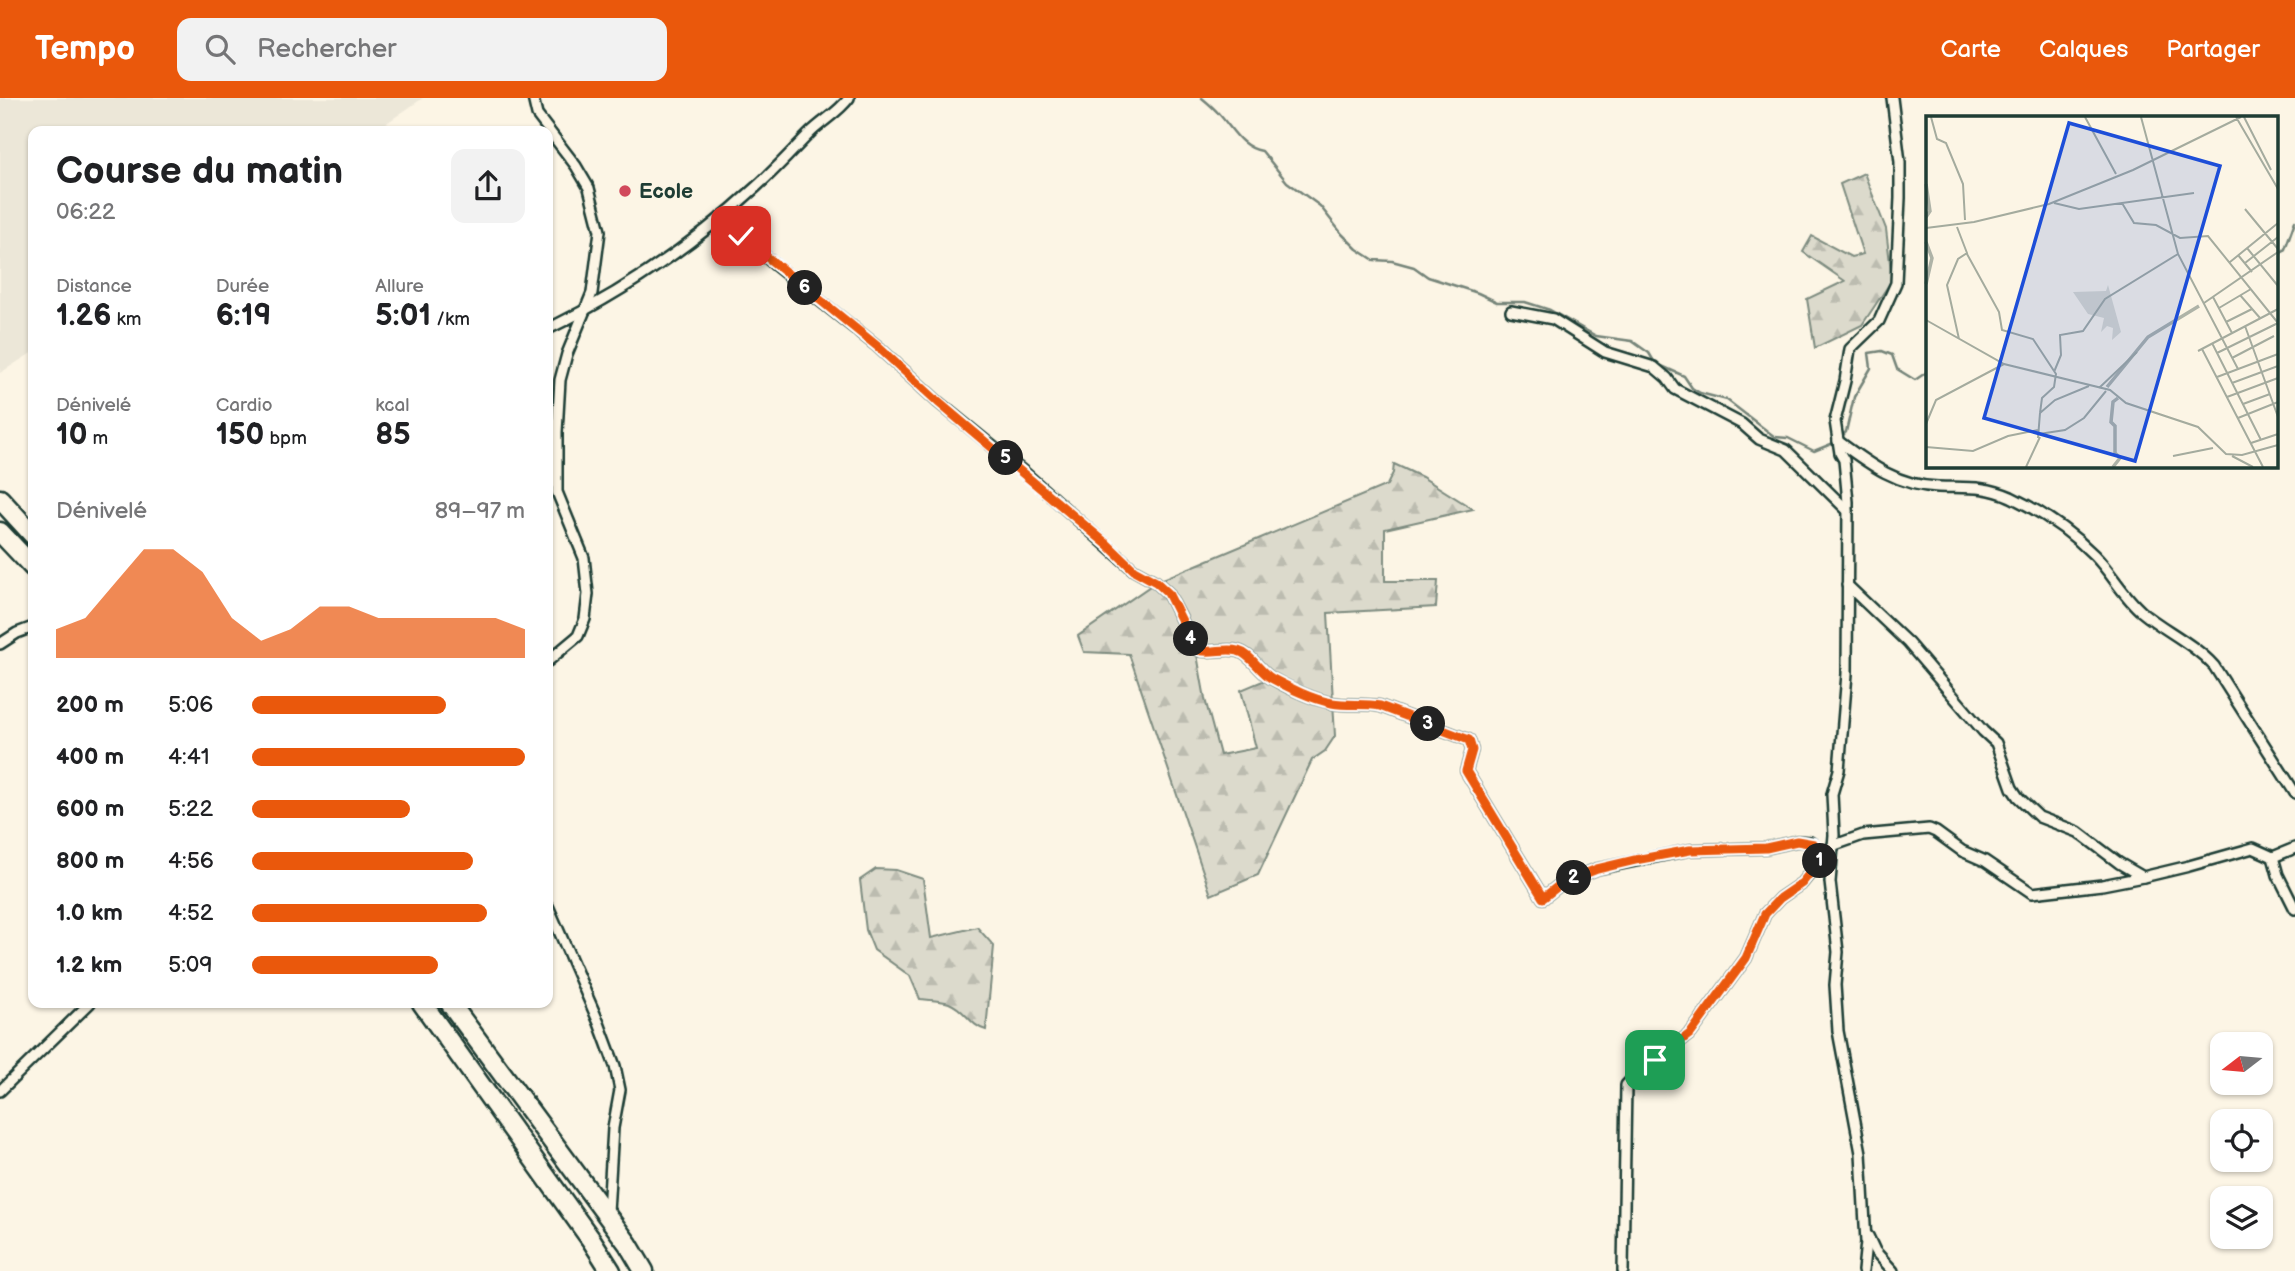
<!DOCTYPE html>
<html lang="fr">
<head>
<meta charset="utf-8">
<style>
  :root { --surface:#fff; --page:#f2f2f2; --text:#202124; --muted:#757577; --accent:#ea580c }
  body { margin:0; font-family:"Balsamiq Sans",sans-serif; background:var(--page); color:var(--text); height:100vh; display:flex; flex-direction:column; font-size:26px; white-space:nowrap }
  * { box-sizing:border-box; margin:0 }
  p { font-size:23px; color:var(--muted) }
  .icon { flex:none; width:38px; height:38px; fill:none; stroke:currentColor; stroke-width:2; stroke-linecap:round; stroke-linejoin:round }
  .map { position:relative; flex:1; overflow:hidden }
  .side { position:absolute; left:28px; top:28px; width:525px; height:882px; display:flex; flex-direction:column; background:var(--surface); border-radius:14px; box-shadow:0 2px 5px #0004 }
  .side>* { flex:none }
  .needle { width:46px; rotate:254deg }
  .tools { position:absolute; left:2210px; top:934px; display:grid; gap:14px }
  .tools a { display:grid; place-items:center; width:63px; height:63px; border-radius:14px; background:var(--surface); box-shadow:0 2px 5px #0004; font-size:35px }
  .pin { position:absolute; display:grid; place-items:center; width:60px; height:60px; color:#fff; margin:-30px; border-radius:14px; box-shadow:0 4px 10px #0006 }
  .km { position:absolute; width:35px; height:35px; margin:-18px; border-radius:50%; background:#222; color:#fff; font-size:19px; line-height:35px; text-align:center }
  .round { display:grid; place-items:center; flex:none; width:74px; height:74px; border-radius:14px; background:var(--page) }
  .summary { display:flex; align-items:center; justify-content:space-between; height:119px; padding:0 28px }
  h1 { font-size:38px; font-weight:700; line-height:52px }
  .metrics { display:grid; grid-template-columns:repeat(3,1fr); gap:10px; height:119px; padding:7px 28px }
  .metrics div { display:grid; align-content:center }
  .metrics b { font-size:30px; font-weight:700 }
  .metrics small { font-size:19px; font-weight:400 }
  .metrics p { font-size:19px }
  .chart { height:196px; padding:14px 28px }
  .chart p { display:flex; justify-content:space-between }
  .chart svg { width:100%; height:126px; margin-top:7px; fill:var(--accent); opacity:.7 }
  ul { padding:0 28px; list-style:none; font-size:23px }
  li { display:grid; grid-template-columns:112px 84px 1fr; align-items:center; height:52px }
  li i { height:18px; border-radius:9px; background:var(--accent) }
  header { display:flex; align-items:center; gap:42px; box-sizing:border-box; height:98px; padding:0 35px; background:var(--accent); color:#fff }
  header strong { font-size:33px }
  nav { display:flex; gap:38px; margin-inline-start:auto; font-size:24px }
  .search { width:490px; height:63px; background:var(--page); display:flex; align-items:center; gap:18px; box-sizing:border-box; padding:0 24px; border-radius:14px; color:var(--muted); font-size:26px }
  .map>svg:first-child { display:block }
</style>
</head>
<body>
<header>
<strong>Tempo</strong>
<div class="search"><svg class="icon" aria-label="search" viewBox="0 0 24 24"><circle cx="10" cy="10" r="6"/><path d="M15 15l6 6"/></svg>Rechercher</div>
<nav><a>Carte</a><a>Calques</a><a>Partager</a></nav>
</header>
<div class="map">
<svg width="2295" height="1173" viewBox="0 0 2295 1173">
  <defs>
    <pattern id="forest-firs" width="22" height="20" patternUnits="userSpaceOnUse" patternTransform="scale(1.75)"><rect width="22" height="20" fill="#dcdacc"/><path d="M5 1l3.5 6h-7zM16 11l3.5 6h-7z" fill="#bcbcb0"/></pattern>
  </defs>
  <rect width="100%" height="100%" fill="#fcf5e5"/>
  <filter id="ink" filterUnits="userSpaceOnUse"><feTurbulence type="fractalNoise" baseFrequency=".0143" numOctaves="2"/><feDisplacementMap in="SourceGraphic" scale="14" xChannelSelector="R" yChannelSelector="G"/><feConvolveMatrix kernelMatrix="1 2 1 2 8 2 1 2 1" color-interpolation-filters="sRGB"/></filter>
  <g filter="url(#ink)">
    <path fill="#ece7d8" d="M 0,0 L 423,0 L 375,33 L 33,33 L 33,254 L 0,275 Z"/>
    <g fill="url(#forest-firs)" stroke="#7e8c80" stroke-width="2" fill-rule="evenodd">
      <path d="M 1864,75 L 1886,131 L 1892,182 L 1862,227 L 1815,250 L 1807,201 L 1845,183 L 1803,154 L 1812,138 L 1851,159 L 1863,156 L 1840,86 Z"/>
      <path d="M 1394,366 L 1422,379 L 1473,411 L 1385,431 L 1385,483 L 1438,483 L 1436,509 L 1328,515 L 1335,638 L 1325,653 L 1312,662 L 1258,777 L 1211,797 L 1129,556 L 1084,554 L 1078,538 L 1156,484 L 1387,387 L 1393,375 ZM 1196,551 L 1243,554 L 1270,580 L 1241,592 L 1256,650 L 1220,657 L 1205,601 Z"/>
      <path d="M 876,771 L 896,772 L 923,781 L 931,840 L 977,829 L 994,848 L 986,932 C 970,928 965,911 949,905 C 941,902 929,902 920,901 L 910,878 L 874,852 L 866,832 L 860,782 Z"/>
    </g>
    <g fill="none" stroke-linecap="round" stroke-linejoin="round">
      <g stroke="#758479" stroke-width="2.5">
        <path d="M 1202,0 C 1208,5 1214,10 1219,16 C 1233,31 1240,49 1262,53 L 1287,84 L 1320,108 L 1342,136 L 1357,151 L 1374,162 L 1392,163 L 1414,169 L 1428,179 L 1478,195 L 1497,204 L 1525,204 L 1550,212 L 1596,238 L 1632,243 L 1649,255 L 1655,265 L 1684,278 L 1692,290 L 1700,295 L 1727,302 L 1775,339 L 1788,340 L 1814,353 L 1836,344"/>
        <path d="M 2276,160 L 2285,151 L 2295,123"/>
        <path d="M 1841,339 L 1846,334 L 1854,299 L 1871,270 L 1869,255 L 1882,253 L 1892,257 L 1897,271 L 1915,282 L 1927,274"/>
      </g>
      <defs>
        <g id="street">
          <path d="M 533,0 L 537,17 L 576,68 L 589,90 L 600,133 L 592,195 L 567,256 L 560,282 L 557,334 L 557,394 L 584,460 L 588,496 L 585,521 L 578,538 L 548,563"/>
          <path d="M 721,119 L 776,168 L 877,248 L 938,304 L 1024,374 L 1134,472 L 1156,484 L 1168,495 L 1196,551 C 1210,557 1224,549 1238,553 C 1251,556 1259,573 1271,580 C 1289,590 1311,601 1332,605 C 1347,608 1364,605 1380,608 L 1469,642 L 1472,652 L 1466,673 L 1543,800 L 1562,785 L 1597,771 L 1690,752 L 1766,750 L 1797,743 L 1810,744 L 1813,746 L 1820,763"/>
          <path d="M 1511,213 L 1553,221 L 1605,254 L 1654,269 L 1667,280 L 1675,291 L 1742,326 L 1759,341 L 1786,352 L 1848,413"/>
          <path d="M 548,231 C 622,195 695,145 756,89 C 775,72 792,53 809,36 C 822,23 839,14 849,0"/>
          <path d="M 1838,343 C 1869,366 1898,388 1938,389 C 1965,390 1984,387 2011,399 C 2040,413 2071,434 2094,457 C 2111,474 2123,498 2142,514 C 2165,533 2193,545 2214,568 L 2295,695"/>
          <path d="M 1847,487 L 1908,545 L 1983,633 L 1996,645 L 2012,690 L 2018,699 L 2039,719 L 2078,734 L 2119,765 L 2143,779 L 2189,768 L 2253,750 L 2273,759 L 2295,750"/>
          <path d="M 0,546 L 17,535 L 33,529"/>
          <path d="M 1832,748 L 1863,737 L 1929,731 L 1936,734 L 1962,753 L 1985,763 L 2032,795 L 2102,787 L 2143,779"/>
          <path d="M 2273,759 L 2278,777 L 2295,811"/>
          <path d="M 548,808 L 599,925 L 615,968 L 620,992 L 613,1030 L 608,1114"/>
          <path d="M 0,993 L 90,905"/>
          <path d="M 1868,1138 L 1875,1153 L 1893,1173"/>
          <path d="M 1623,1173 L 1626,987 L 1648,964 L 1655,962 L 1691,935 L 1746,860 L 1765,816 L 1780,800 L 1802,785 L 1823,759"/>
          <path d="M 1863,1173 L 1866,1144 L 1861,1055 L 1838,933 L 1835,887 L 1838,854 L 1830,784 L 1834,737 L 1832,696 L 1839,672 L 1847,576 L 1848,404 L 1844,362 L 1840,355 L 1835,323 L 1845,283 L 1850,251 L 1879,223 L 1896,185 L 1900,100 L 1900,64 L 1892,0"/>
        </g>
        <g id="highway">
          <path d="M 0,401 L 33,437"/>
          <path d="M 0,434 L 33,469"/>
          <path d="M 422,905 L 592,1143 L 611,1173"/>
          <path d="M 450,905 L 628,1146 L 644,1173"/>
        </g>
      </defs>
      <use href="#street" stroke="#1f3d34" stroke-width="14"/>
      <use href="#highway" stroke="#1f3d34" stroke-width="23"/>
      <use href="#street" stroke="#fcf5e5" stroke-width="9"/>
      <use href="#highway" stroke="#fcf5e5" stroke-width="18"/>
    </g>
  </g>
  <g fill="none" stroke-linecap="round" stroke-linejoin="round" filter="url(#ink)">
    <defs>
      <path id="route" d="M 741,138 L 877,248 L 938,304 L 1108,447 L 1134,472 L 1156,484 L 1168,495 L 1196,551 C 1210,557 1224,549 1238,553 C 1251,556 1259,573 1271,580 C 1290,590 1311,601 1332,605 C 1347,608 1364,605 1380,608 L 1469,642 L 1472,652 L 1466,673 L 1543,800 L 1562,785 L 1597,771 L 1635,762 L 1690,752 L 1766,750 L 1797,743 L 1814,746 L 1820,762 L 1802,785 L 1780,800 L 1765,816 L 1746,860 L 1691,935 L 1655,962"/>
    </defs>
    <use href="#route" stroke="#fff" stroke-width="14"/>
    <use href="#route" stroke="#ea580c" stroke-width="9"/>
  </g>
  <circle fill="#d1495b" stroke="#fcf5e5" stroke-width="2.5" cx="625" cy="93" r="7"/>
  <g text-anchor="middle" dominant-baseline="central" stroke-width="5" stroke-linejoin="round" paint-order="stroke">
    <g font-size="21" font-weight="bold" fill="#1f3d34" stroke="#fcf5e5" text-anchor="start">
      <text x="639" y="93">Ecole</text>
    </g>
  </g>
  <g transform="translate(1926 18)">
    <rect width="352" height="352" fill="#fcf5e5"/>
    <path d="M 182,169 L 195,216 L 186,224 L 187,212 L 181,210 L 175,216 L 178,202 L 162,198 L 147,176 L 180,175 Z" fill="#dcdacc"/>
    <path fill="none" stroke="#aeb3a7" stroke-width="3.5" d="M 0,68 L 4,95 L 0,101M 0,126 L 6,142 L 0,168M 181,271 L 222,221 L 273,190M 187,351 L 194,342 L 189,337 L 189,310 L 185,306 L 187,286 L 192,282"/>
    <path fill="none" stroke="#a4ab9e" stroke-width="2" d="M 5,1 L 11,23 L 20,27 L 37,68 L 39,104M 159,1 L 190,58M 215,1 L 252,138 L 312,253M 310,1 L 352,73M 318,1 L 345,54M 128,87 L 153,93 L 268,77M 196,87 L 208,107 L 230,109 L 254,122 L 282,120 L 352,207M 319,93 L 352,133M 31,111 L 41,137 L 32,143 L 21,169 L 33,223M 0,112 L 48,106 L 123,88 L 207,54 L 315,1M 321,132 L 352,170M 41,138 L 73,196 L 76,214 L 107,223 L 130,258 L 128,271 L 116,282 L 114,297M 312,139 L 326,156M 304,146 L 352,107M 319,147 L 352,121M 314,179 L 334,202M 287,181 L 306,217M 278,187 L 352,136M 293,192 L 325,173M 0,204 L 78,248 L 184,274 L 200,287 L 272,311 L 300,338 L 316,339 L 352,329M 300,206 L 326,193M 319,210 L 352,301M 286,227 L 335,324M 276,233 L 337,351M 272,235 L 352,193M 291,237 L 352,207M 306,242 L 348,220M 128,256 L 135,239 L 134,219 L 157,215 L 179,183 L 252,138M 291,261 L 352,238M 306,267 L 352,250M 173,272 L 211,236M 301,281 L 352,262M 317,288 L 344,278M 312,302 L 352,286M 0,308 L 10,284 L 78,248M 113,318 L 139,314 L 158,302 L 180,275M 112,322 L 114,297 L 129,284 L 163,270M 325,327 L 352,318M 0,331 L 47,335 L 82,320 L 112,314M 247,340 L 287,332M 306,340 L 327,351M 100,351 L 114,321"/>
    <path fill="#1d4ed8" fill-opacity="0.15" stroke="#1d4ed8" stroke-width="3.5" d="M 143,7 L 294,50 L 209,345 L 58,302 Z"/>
    <rect width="352" height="352" fill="none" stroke="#1f3d34" stroke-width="3.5"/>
  </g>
</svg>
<div class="tools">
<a><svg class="needle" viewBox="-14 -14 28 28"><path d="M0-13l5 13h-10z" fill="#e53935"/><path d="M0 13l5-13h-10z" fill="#757577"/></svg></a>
<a><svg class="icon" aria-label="locate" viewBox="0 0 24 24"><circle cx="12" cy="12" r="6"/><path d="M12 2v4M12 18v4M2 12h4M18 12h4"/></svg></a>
<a><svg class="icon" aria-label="layers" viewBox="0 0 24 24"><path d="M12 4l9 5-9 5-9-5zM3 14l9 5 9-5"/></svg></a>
</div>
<div class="pin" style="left:1655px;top:962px;background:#1e9e55"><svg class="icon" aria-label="arrive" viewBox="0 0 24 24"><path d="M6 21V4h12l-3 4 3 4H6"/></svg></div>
<div class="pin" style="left:741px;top:138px;background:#d93025"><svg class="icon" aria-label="check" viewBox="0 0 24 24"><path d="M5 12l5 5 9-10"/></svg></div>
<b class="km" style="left:1820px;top:763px">1</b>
<b class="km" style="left:1574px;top:780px">2</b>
<b class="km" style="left:1428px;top:626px">3</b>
<b class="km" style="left:1191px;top:541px">4</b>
<b class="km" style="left:1006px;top:360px">5</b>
<b class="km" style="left:805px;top:190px">6</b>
<section class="side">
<div class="summary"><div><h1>Course du matin</h1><p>06:22</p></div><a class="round"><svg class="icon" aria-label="share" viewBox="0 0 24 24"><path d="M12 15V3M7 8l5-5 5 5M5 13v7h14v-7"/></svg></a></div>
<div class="metrics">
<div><p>Distance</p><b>1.26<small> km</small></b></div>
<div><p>Durée</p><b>6:19</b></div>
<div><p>Allure</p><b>5:01<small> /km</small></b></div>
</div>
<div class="metrics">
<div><p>Dénivelé</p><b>10<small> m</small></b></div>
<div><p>Cardio</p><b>150<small> bpm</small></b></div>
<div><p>kcal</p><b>85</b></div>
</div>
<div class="chart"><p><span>Dénivelé</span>89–97 m</p>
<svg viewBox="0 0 160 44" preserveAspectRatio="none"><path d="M0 44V34L10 30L20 18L30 6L40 6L50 14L60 30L70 38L80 34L90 26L100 26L110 30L120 30L130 30L140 30L150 30L160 34V44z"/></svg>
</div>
<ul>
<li><b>200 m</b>5:06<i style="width:71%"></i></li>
<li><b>400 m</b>4:41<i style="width:100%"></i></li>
<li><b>600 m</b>5:22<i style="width:58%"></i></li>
<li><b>800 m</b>4:56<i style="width:81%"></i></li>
<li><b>1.0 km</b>4:52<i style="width:86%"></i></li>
<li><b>1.2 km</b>5:09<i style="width:68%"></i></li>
</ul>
</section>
</div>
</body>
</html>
